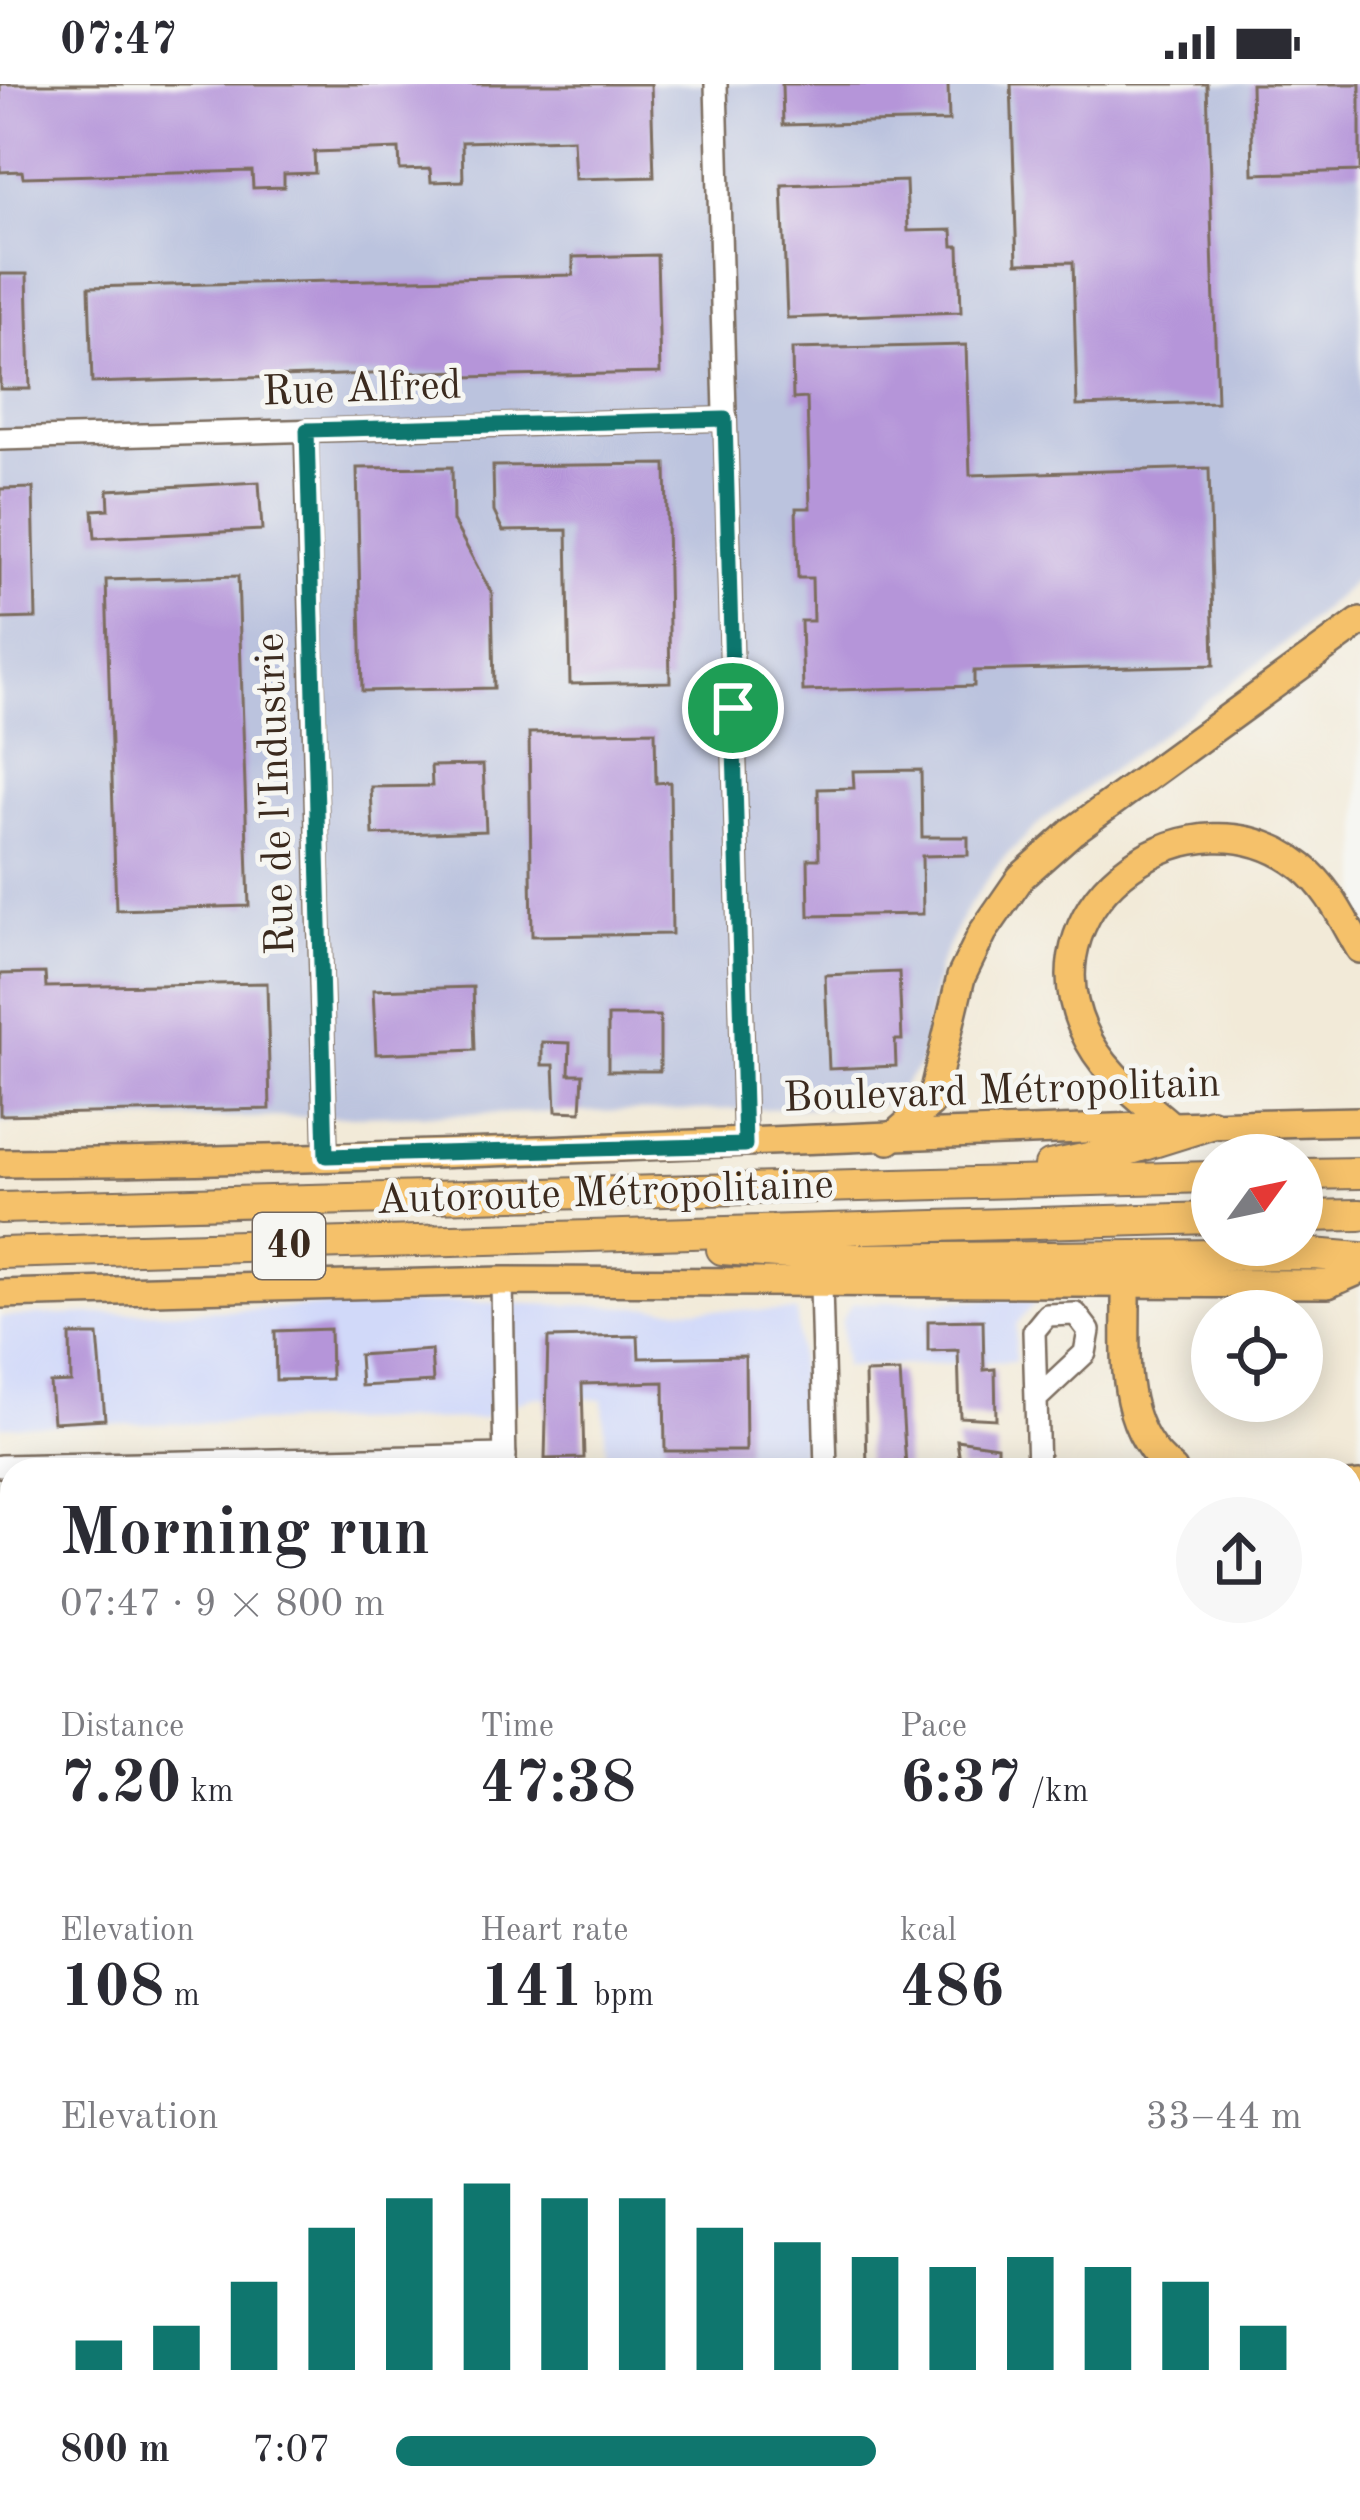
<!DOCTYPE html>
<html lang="en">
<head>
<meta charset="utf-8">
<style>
  :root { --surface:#fff; --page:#f7f7f7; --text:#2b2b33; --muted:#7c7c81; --accent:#0f766e }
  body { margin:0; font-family:"Old Standard TT",serif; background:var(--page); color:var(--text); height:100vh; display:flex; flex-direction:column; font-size:45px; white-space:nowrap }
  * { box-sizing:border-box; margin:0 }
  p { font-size:39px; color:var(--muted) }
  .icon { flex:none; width:66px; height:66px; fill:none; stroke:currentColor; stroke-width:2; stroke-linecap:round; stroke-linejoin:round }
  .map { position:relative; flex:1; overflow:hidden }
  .sheet { position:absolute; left:0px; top:1374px; width:1362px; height:1062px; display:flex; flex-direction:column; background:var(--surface); border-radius:36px 36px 0 0; box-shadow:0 6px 30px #0003 }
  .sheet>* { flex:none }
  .needle { width:78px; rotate:57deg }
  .controls { position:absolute; left:1191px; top:1050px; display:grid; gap:24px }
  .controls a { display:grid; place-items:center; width:132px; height:132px; border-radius:50%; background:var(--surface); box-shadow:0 6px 30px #0003; font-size:60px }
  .pin { position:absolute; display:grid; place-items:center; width:102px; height:102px; color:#fff; margin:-51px; border:6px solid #fff; border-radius:50%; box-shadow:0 3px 12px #0007 }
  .round { display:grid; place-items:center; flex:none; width:126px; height:126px; border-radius:63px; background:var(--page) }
  .headline { display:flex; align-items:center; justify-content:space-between; height:204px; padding:0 60px }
  h1 { font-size:66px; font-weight:700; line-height:90px }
  .stats { display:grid; grid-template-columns:repeat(3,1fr); gap:18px; height:204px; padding:12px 60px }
  .stats div { display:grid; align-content:center }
  .stats b { font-size:60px; font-weight:700 }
  .stats small { font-size:33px; font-weight:400 }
  .stats p { font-size:33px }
  .chart { height:336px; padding:24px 60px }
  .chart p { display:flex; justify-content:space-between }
  .chart svg { width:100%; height:216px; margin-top:12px; stroke:var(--accent); stroke-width:6 }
  ul { padding:0 60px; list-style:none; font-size:39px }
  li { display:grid; grid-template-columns:192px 144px 1fr; align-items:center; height:90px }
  li i { height:30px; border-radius:15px; background:var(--accent) }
  .status { display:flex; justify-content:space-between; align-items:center; height:84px; padding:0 60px; background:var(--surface); direction:ltr }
  .status svg { height:33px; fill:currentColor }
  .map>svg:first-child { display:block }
</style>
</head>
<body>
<div class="status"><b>07:47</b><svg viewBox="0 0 49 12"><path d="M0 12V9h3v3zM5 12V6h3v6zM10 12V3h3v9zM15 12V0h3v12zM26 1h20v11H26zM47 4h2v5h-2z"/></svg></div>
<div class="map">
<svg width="1360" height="2436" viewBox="0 0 1360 2436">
  <rect width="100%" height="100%" fill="#f6f6f2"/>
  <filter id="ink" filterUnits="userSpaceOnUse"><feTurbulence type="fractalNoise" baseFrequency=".00833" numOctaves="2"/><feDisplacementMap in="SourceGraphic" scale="24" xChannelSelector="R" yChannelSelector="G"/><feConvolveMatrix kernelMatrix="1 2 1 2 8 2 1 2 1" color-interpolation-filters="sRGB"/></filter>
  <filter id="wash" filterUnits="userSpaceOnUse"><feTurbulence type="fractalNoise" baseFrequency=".004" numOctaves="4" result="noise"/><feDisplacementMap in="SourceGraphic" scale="48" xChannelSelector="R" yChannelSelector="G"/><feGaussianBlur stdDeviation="2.7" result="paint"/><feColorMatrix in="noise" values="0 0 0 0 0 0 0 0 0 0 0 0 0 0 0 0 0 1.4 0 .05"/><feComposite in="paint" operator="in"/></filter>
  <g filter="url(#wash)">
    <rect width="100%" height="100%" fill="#f2ead8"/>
    <g fill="#d1d9f9">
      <path d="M 1039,1214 L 1016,1241 L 1015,1277 L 844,1283 L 842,1235 L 853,1219 Z"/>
      <path d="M 467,1218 L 797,1228 L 803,1378 L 607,1382 L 603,1315 L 531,1313 L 480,1335 L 0,1342 L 0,1233 Z"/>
    </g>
    <path fill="#bbc3de" d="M 0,0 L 1360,0 L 1360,492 L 1279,564 L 1044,735 L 1001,777 L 966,826 L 938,883 L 921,980 L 890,1017 L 873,1023 L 0,1038 Z"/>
    <g fill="#9cc572" stroke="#6c7848" stroke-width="3">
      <rect x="0" y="1596" width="12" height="97"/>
      <path d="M 0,1833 L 12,1834 L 12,1924 L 0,1927 Z"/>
    </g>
    <g id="blocks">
      <g fill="#b595d9">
        <path d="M 0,0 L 651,0 L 654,93 L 575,95 L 573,55 L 462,58 L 463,97 L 431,98 L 430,85 L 400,86 L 399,65 L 314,68 L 315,89 L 284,90 L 284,103 L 253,104 L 252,87 L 23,93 L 22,87 L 0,88 Z"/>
        <path d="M 782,0 L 948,0 L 949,37 L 783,41 Z"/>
        <path d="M 1011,0 L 1207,0 L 1217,318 L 1077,322 L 1073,178 L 1017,179 Z"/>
        <path d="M 1251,0 L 1360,0 L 1360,87 L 1253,90 Z"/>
        <path d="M 906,97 L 908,147 L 952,146 L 953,162 L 959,162 L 961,228 L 787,234 L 782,101 Z"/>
        <path d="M 657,171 L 660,289 L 462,293 L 462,287 L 92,299 L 89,203 L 573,191 L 573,173 Z"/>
        <path d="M 0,190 L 27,190 L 30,305 L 0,305 Z"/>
        <path d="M 966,261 L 970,391 L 1209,384 L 1214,581 L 974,587 L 974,602 L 803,607 L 801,537 L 813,537 L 812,494 L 798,494 L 796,424 L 810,424 L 807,314 L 793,315 L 792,265 Z"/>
        <path d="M 666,380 L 670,598 L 570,600 L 567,446 L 503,447 L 494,428 L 493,382 Z"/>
        <path d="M 452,383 L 453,437 L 492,510 L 494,604 L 362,607 L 357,384 Z"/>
        <path d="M 259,398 L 262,446 L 95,454 L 93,426 L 109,425 L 108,406 Z"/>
        <path d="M 33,404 L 36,534 L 0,535 L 0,405 Z"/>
        <path d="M 238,492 L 249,822 L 116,826 L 106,496 Z"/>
        <path d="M 655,647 L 656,699 L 670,698 L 672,850 L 532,852 L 529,649 Z"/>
        <path d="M 483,681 L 486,747 L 373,751 L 371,703 L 432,702 L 431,682 Z"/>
        <path d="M 921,686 L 922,753 L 968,753 L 968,771 L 922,772 L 923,830 L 809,832 L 808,775 L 819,775 L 818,705 L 854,704 L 853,687 Z"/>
        <path d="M 899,888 L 902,956 L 895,956 L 896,982 L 829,985 L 825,891 Z"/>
        <path d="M 45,889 L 46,903 L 267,899 L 270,1025 L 0,1031 L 0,890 Z"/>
        <path d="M 473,903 L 475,966 L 376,970 L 373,906 Z"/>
        <rect x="608" y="932" width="52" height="55"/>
        <path d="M 542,958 L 570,959 L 569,990 L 583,990 L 581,1028 L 556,1027 L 554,981 L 542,981 Z"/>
        <path d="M 983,1236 L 984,1286 L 995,1285 L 996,1335 L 960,1333 L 958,1266 L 928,1267 L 928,1237 Z"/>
        <path d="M 330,1245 L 331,1295 L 276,1296 L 275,1247 Z"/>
        <path d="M 70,1251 L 98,1251 L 105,1335 L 53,1338 L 50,1299 L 71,1298 Z"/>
        <path d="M 638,1252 L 639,1274 L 745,1272 L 746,1367 L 665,1367 L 664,1298 L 582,1300 L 584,1374 L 545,1375 L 548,1254 Z"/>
        <path d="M 431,1266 L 433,1298 L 361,1302 L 359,1271 Z"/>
        <path d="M 900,1288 L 906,1383 L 867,1386 L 865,1289 Z"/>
        <path d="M 957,1356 L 997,1362 L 997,1385 L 961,1386 Z"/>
      </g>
    </g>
  </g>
  <g filter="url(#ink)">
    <use href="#blocks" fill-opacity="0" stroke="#7b6d5f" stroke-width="3"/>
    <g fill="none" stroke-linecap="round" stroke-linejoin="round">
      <defs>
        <g id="minor">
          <path d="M 716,0 L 745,1061"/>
          <path d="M 306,347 L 326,1072"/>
          <path d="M 0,355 L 725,335"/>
          <path d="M 502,1197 L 505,1386"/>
          <path d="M 821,1202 L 826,1386"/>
          <path d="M 1036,1315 L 1085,1269 L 1089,1247 L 1076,1230 L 1047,1231 L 1034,1247 L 1038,1386"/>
          <path d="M 0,1382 L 505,1371"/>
          <path d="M 1350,1771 L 1360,1778"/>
          <path d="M 0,1949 L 12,1945"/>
          <path d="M 1350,1979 L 1360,1978"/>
          <path d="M 1350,2007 L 1360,2007"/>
          <path d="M 0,2153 L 12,2149"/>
          <path d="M 0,2181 L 12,2177"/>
          <path d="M 0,2391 L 12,2387"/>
          <path d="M 333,2424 L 333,2436"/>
          <path d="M 526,2424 L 526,2436"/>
          <path d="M 741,2424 L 742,2436"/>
          <path d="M 1167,2436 L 1170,2424"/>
        </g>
        <g id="major">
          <path d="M 1169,1040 C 1135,1011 1101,987 1083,945 C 1025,815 1194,697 1302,783 C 1329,804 1343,836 1360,865"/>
          <path d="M 889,1056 L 931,1019 L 961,893 L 983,848 L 1021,793 L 1073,747 L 1360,538"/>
          <path d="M 0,1079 C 454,1077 907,1046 1360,1037"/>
          <path d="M 1126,1202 C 1127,1267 1116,1343 1173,1386"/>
          <path d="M 0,1210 L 502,1197 L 1328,1200 L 1360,1186"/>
          <path d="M 1350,1402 L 1360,1401"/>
        </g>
        <g id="highway">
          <path d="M 1050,1082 L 1128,1066 L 1211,1040"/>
          <path d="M 1302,1090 L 1360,1089"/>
          <path d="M 0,1124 L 1212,1093"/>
          <path d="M 1302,1132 L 1360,1131"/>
          <path d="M 722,1165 L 859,1175 L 1313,1170 L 1360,1174"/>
          <path d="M 0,1169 L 1212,1134"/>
        </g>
      </defs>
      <use href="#minor" stroke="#7b6d5f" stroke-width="26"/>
      <use href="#major" stroke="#7b6d5f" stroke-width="32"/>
      <use href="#highway" stroke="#7b6d5f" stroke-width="34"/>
      <use href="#minor" stroke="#fff" stroke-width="21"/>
      <use href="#major" stroke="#f5c16b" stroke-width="27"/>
      <use href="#highway" stroke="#f5c16b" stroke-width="30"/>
    </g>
  </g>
  <g fill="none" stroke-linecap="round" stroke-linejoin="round" filter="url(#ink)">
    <defs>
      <path id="route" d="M 725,335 L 745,1061 L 326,1072 L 307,346 Z"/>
    </defs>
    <use href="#route" stroke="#fff" stroke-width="24"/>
    <use href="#route" stroke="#0f766e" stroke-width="15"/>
  </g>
  <g text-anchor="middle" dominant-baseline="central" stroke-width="10" stroke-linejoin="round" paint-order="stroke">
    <rect fill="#f6f6f2" stroke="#73675e" stroke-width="3" x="253" y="1129" width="72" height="66" rx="9"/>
    <g font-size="39" font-weight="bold" fill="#3b2a1e">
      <text x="289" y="1162">40</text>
    </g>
    <g font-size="42" fill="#3b2a1e" stroke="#f6f6f2">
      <text transform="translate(362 306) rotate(-2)">Rue Alfred</text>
      <text transform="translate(277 710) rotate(-92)">Rue de l'Industrie</text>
      <text transform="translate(1002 1008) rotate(-2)">Boulevard Métropolitain</text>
      <text transform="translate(605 1110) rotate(-2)">Autoroute Métropolitaine</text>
    </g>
  </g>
</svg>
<div class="controls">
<a><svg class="needle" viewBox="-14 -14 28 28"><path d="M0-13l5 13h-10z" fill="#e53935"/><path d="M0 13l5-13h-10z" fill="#7c7c81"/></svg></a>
<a><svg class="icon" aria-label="locate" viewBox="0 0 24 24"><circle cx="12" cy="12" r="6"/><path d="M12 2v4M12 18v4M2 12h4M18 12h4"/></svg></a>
</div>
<div class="pin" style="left:733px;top:624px;background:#1e9e55"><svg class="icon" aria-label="arrive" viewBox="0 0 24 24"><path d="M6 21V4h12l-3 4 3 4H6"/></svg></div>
<section class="sheet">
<div class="headline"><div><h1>Morning run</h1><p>07:47 · 9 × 800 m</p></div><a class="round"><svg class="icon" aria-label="share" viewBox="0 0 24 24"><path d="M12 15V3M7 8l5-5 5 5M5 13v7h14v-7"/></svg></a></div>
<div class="stats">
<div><p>Distance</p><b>7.20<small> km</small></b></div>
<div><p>Time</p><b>47:38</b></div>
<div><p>Pace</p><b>6:37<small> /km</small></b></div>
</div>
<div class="stats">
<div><p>Elevation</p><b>108<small> m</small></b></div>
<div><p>Heart rate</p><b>141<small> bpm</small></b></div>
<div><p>kcal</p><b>486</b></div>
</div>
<div class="chart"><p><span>Elevation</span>33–44 m</p>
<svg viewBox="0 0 160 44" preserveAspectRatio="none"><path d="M5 44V38M15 44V35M25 44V26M35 44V15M45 44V9M55 44V6M65 44V9M75 44V9M85 44V15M95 44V18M105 44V21M115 44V23M125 44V21M135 44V23M145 44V26M155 44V35"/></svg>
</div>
<ul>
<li><b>800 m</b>7:07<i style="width:53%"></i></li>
</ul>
</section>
</div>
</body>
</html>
